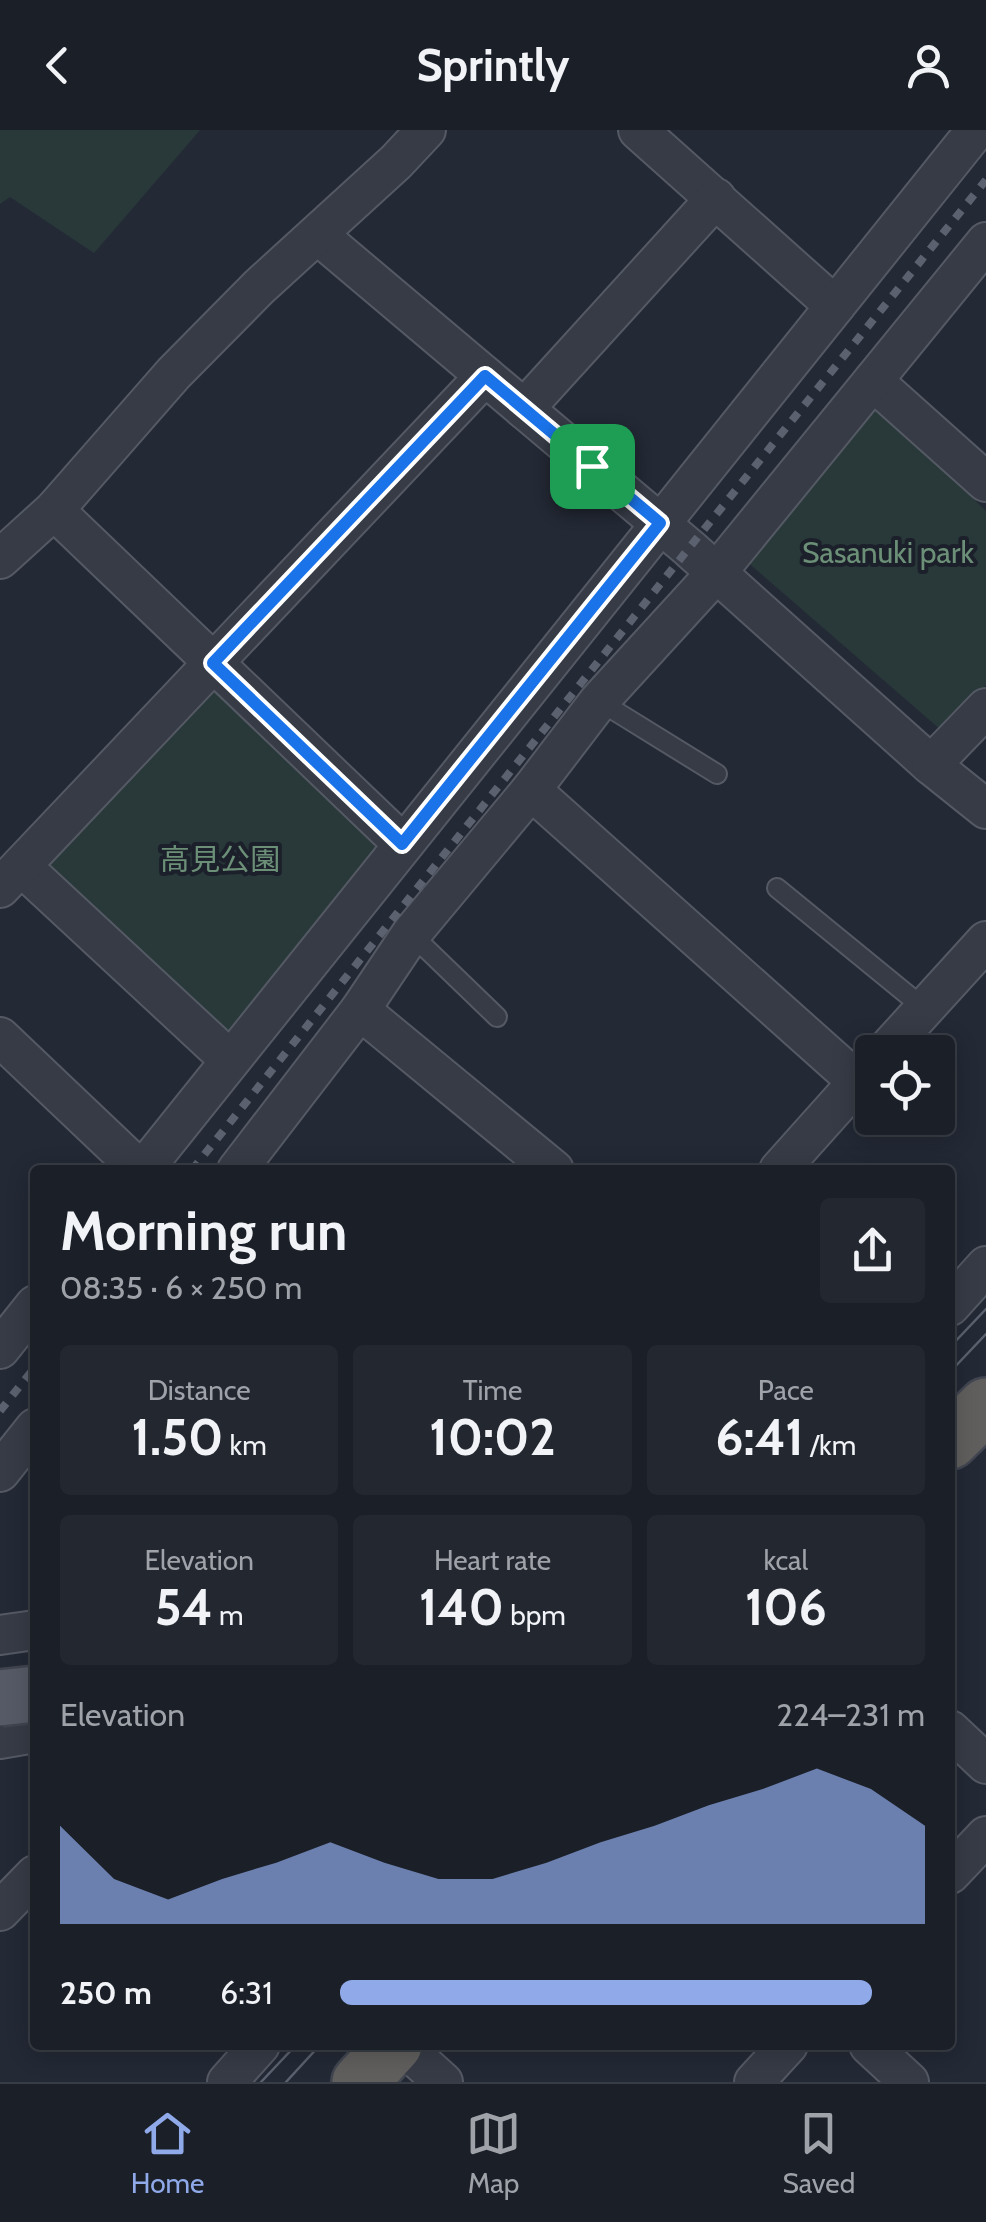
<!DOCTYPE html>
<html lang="en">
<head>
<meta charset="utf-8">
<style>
  :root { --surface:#1a1f28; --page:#232730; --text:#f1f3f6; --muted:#9fa2a8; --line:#383d45; --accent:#8fa9e9 }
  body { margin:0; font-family:Cabin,"Noto Sans JP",sans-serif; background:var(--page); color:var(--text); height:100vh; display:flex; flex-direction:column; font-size:38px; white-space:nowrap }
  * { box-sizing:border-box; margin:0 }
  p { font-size:32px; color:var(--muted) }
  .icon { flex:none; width:55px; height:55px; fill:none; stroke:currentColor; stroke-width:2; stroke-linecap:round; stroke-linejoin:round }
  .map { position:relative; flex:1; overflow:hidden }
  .details { position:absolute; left:30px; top:1035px; width:925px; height:885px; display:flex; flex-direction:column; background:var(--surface); border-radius:10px; box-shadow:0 5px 25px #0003,0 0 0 2px var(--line) }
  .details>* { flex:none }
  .fabs { position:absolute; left:855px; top:905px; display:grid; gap:20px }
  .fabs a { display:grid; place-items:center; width:100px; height:100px; border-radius:10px; background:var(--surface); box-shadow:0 5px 25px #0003,0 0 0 2px var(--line); font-size:50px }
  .pin { position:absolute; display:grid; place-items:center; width:85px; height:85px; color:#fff; margin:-42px; border-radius:20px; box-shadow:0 5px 15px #0006 }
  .round { display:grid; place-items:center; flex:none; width:105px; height:105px; border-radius:10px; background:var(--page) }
  .head { display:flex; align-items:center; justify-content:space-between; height:170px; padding:0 30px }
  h1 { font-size:55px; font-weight:700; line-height:75px }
  .stats { display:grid; grid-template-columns:repeat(3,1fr); gap:15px; height:170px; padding:10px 30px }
  .stats div { display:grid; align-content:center; border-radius:10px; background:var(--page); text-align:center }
  .stats b { font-size:50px; font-weight:700 }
  .stats small { font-size:28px; font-weight:400 }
  .stats p { font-size:28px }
  .chart { height:280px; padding:20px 30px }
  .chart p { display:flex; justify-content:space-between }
  .chart svg { width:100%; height:180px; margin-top:10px; fill:var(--accent); opacity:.7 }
  ul { padding:0 30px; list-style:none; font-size:32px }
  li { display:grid; grid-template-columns:160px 120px 1fr; align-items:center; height:75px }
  li i { height:25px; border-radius:12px; background:var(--accent) }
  header { display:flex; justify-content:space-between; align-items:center; height:130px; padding:0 30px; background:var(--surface); font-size:45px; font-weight:700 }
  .tabs { display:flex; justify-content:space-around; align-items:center; height:140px; border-top:2px solid var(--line); background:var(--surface); font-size:28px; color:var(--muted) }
  .tabs a { display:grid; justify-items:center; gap:5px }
  .tabs .active { color:var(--accent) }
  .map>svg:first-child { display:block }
</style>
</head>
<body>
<header><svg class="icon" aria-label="back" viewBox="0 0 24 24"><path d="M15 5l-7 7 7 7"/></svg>Sprintly<svg class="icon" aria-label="person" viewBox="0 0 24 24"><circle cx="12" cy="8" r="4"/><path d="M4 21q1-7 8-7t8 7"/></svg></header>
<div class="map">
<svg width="986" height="1952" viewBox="0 0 986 1952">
  <rect width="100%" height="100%" fill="#232935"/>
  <g fill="#29393a">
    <path d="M 0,0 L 200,0 L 94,123 L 10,67 L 0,74 Z"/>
    <path d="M 878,276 L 986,381 L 986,555 L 949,607 L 745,430 Z"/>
    <path d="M 213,560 L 226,561 L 383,708 L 384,725 L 242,903 L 211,907 L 43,749 L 43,730 Z"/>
  </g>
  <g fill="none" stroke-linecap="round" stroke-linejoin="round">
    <defs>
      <g id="service">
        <path d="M 599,571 L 717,644"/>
        <path d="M 777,758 L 925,879"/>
        <path d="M 411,804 L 497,887"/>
      </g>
      <g id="minor">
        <path d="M 638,0 L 835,176"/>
        <path d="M 318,105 L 689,418 L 931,635 L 986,679"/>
        <path d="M 873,251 L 986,352"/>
        <path d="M 524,279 L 716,68"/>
        <path d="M 54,380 L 403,714"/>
        <path d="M 0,429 L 54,380 L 174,243 L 259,157 L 396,32 L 426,0"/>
        <path d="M 931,635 L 986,578"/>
        <path d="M 531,660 L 858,952"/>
        <path d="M 21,736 L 230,930"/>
        <path d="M 0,758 L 485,246"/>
        <path d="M 360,880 L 554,1040"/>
        <path d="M 0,907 L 140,1040"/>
        <path d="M 885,922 L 986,811"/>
        <path d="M 143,1040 L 976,0"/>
        <path d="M 237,1040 L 360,880 L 411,804 L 531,660 L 599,571 L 717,442 L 986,112"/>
        <path d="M 779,1040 L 872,936"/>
        <path d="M 950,1176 L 986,1136"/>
        <path d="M 0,1219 L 35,1175"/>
        <path d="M 0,1342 L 35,1298"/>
        <path d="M 0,1505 L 35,1500"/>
        <path d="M 950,1600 L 986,1634"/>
        <path d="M 0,1609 L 35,1603"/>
        <path d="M 950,1744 L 986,1706"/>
        <path d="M 0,1781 L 35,1745"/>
        <path d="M 402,1915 L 443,1952"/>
        <path d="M 869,1915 L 909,1952"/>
        <path d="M 227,1952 L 260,1915"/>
        <path d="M 754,1952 L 788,1915"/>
      </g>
      <g id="trunk">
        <path d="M 950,1311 L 986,1276"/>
        <path d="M 360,1952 L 394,1915"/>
      </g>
    </defs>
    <use href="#service" stroke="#545964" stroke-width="22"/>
    <use href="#minor" stroke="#545964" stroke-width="42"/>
    <use href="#trunk" stroke="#414651" stroke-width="60"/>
    <path stroke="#475458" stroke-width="6" stroke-dasharray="8 8" stroke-linecap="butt" d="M 950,1367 L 952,1369 L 950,1371"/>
    <use href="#service" stroke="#363b46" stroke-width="18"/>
    <use href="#minor" stroke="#363b46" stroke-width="38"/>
    <use href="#trunk" stroke="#605f5e" stroke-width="55"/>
    <g stroke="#5b616e" stroke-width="2.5">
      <path d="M 950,1217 L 986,1179"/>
      <path d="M 950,1242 L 986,1204"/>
      <path d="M 261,1952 L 296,1915"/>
      <path d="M 286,1952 L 320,1915"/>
    </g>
    <g stroke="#5b616e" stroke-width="8" stroke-dasharray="10 10" stroke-linecap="butt">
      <path d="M 192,1040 L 689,418 L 986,50"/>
      <path d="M 0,1281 L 35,1237"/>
    </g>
    <defs>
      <path id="primary-bridge" d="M 0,1568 L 35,1564"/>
    </defs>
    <use href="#primary-bridge" stroke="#40444f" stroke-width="60" stroke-linecap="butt"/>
    <use href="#primary-bridge" stroke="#555a66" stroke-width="55"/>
  </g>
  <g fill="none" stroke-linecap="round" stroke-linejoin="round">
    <defs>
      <path id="route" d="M 485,246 L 660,393 L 402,714 L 213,533 Z"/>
    </defs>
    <use href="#route" stroke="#fff" stroke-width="20"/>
    <use href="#route" stroke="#1a73e8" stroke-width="12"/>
  </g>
  <g text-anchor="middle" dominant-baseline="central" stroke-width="8" stroke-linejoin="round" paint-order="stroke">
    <g font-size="30" fill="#6c9077" stroke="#1c202b">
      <text x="888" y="422">Sasanuki park</text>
      <text x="220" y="729">高見公園</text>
    </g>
  </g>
</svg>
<div class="fabs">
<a><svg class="icon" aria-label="locate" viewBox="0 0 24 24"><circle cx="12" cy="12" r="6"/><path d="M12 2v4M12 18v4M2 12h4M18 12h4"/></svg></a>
</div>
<div class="pin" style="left:592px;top:336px;background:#1e9e55"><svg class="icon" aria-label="arrive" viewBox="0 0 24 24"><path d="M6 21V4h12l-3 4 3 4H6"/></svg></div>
<section class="details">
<div class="head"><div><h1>Morning run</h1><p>08:35 · 6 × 250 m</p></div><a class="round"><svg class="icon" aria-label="share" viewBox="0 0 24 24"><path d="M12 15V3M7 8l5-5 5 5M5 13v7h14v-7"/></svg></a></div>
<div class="stats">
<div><p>Distance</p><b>1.50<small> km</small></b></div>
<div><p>Time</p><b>10:02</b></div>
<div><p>Pace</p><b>6:41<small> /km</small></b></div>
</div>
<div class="stats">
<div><p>Elevation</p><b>54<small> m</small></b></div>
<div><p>Heart rate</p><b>140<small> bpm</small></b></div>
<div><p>kcal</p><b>106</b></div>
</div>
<div class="chart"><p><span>Elevation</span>224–231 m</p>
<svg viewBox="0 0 160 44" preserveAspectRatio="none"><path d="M0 44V20L10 33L20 38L30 33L40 29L50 24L60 29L70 33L80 33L90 29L100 24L110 20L120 15L130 11L140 6L150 11L160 20V44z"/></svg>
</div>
<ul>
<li><b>250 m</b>6:31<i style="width:91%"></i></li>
</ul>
</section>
</div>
<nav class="tabs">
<a class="active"><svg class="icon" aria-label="home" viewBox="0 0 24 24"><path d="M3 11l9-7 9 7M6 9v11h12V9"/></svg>Home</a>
<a><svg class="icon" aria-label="map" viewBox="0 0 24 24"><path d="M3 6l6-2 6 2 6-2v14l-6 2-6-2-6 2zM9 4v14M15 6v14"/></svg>Map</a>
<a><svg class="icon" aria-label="saved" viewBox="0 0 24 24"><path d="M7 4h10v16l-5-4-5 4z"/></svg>Saved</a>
</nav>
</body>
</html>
